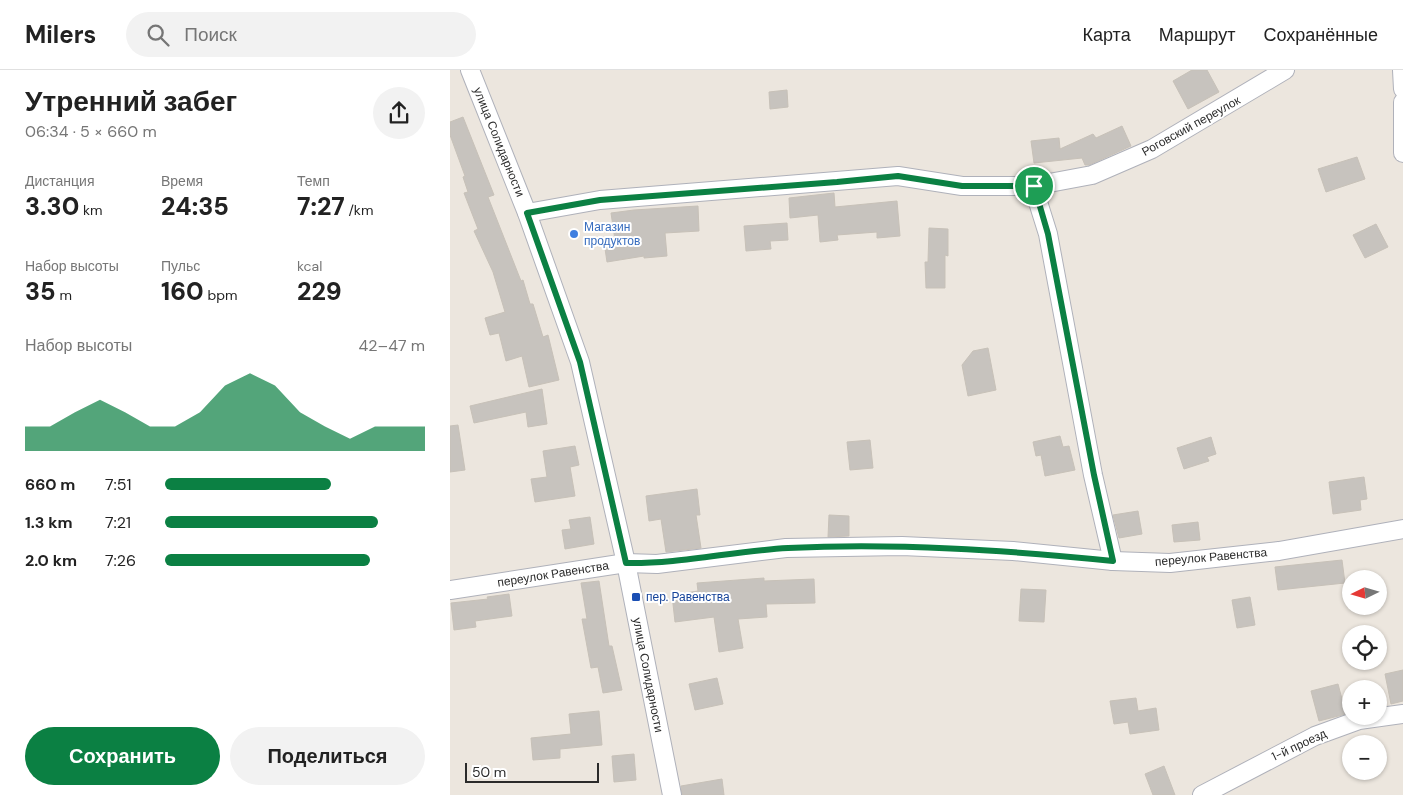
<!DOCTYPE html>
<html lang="ru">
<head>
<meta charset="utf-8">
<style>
  :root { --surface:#fff; --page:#f2f2f2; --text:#222; --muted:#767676; --line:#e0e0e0; --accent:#0b8043 }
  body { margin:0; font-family:"DM Sans",sans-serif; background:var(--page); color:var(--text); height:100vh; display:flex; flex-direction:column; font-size:19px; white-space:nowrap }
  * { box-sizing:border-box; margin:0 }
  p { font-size:16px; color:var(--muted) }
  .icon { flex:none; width:28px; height:28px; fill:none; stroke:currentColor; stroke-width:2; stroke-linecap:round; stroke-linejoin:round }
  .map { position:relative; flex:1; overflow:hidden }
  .panel { display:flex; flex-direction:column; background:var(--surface); width:450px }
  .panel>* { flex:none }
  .needle { width:32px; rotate:265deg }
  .controls { position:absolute; left:892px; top:500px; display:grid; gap:10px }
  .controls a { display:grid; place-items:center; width:45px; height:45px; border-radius:50%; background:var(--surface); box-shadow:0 1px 4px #0004; font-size:25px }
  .scale { position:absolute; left:15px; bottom:12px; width:134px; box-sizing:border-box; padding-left:5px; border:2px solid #2b2b2b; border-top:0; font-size:14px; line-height:18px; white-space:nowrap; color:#2b2b2b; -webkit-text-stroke:4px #fff; paint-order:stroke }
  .pin { position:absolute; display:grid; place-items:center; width:42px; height:42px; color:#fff; margin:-21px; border:2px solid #fff; border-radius:50%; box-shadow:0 1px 5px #0007 }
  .round { display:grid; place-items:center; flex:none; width:52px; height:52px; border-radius:26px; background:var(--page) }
  .headline { display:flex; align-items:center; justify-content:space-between; height:85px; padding:0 25px }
  h1 { font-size:28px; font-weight:800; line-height:38px }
  .metrics { display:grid; grid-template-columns:repeat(3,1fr); gap:8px; height:85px; padding:5px 25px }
  .metrics div { display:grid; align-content:center }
  .metrics b { font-size:25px; font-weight:800 }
  .metrics small { font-size:14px; font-weight:400 }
  .metrics p { font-size:14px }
  .chart { height:140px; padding:10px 25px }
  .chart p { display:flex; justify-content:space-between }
  .chart svg { width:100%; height:90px; margin-top:5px; fill:var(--accent); opacity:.7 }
  .action { display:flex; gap:10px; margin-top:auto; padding:10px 25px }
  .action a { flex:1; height:58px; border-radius:30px; background:var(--accent); color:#fff; font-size:20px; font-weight:800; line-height:58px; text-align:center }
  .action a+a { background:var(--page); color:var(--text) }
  ul { padding:0 25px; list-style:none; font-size:16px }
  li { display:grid; grid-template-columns:80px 60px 1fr; align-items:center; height:38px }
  li i { height:12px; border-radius:6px; background:var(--accent) }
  header { display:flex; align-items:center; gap:30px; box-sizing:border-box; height:70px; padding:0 25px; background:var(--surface); border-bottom:1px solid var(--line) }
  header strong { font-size:24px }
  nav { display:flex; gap:28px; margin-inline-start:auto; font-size:18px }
  .search { width:350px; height:45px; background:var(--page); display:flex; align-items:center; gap:12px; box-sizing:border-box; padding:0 18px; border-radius:28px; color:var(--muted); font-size:19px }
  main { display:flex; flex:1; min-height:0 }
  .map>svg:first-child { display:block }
</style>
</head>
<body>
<header>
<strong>Milers</strong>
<div class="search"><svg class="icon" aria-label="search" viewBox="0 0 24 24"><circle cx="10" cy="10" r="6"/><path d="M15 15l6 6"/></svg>Поиск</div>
<nav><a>Карта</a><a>Маршрут</a><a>Сохранённые</a></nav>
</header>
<main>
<section class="panel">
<div class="headline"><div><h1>Утренний забег</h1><p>06:34 · 5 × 660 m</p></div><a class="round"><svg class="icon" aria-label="share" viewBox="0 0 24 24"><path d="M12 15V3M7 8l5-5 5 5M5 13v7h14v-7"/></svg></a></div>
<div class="metrics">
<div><p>Дистанция</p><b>3.30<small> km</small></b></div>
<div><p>Время</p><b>24:35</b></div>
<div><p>Темп</p><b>7:27<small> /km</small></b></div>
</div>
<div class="metrics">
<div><p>Набор высоты</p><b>35<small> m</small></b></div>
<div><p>Пульс</p><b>160<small> bpm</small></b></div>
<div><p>kcal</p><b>229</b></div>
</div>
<div class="chart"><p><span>Набор высоты</span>42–47 m</p>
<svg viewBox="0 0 160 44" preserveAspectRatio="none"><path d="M0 44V32L10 32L20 25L30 19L40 25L50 32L60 32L70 25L80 12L90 6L100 12L110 25L120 32L130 38L140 32L150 32L160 32V44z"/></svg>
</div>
<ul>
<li><b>660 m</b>7:51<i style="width:64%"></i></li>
<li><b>1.3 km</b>7:21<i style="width:82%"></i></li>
<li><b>2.0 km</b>7:26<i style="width:79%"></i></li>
</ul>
<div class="action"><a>Сохранить</a><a>Поделиться</a></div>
</section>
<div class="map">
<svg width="953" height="725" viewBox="0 0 953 725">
  <rect width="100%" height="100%" fill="#ece6de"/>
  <g fill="#c7c3be" stroke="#c7c1b8">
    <path d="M 742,0 L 757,0 L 769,22 L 738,39 L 723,11 Z"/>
    <path d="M 337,20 L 338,37 L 320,39 L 319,22 Z"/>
    <path d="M 13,47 L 44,125 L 38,127 L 71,211 L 73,210 L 80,234 L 83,234 L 93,267 L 98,265 L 109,310 L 79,317 L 72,286 L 56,291 L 49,263 L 40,265 L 35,248 L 55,242 L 43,202 L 24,161 L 28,159 L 14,123 L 18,122 L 13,107 L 15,106 L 0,65 L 0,52 Z"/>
    <path d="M 672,56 L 681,76 L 639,95 L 635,95 L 632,88 L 584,93 L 581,71 L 609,68 L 610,79 L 643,64 L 646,68 Z"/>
    <path d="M 907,87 L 915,109 L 876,122 L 868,99 Z"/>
    <path d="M 384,123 L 385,137 L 447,131 L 450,166 L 427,168 L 427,162 L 387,165 L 388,170 L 370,172 L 368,145 L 340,148 L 339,128 Z"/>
    <path d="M 248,136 L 249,161 L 215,163 L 217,186 L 194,188 L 194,186 L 157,192 L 154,172 L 165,170 L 161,143 L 184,140 Z"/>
    <path d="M 337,153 L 338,170 L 320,171 L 321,179 L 296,181 L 294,156 Z"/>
    <path d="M 926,154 L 938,177 L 915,188 L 903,165 Z"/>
    <path d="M 479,158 L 498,159 L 498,186 L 495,185 L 495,218 L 476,218 L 475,192 L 478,192 Z"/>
    <path d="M 538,278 L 546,320 L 518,326 L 512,295 L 523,281 Z"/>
    <path d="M 92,319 L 97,354 L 78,357 L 76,342 L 24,353 L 20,336 Z"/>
    <path d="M 8,355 L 15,400 L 0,402 L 0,356 Z"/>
    <path d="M 610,366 L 613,377 L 619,376 L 625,400 L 595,406 L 591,385 L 586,386 L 583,372 Z"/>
    <path d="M 761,367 L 766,384 L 757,387 L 759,391 L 734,399 L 727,378 Z"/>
    <path d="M 420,370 L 423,398 L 400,400 L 397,372 Z"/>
    <path d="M 125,376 L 129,395 L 120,397 L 125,426 L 85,432 L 81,409 L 97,407 L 93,381 Z"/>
    <path d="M 914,407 L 917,429 L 910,430 L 911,440 L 883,444 L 879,412 Z"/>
    <path d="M 247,419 L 250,445 L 246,445 L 251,478 L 216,482 L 211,449 L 199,451 L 196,426 Z"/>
    <path d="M 688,441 L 692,464 L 669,468 L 663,445 Z"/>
    <path d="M 379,445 L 399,446 L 399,466 L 378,467 Z"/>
    <path d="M 140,447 L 144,474 L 115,479 L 112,460 L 121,459 L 119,450 Z"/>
    <path d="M 748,452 L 750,470 L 724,472 L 722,455 Z"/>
    <path d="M 892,490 L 895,513 L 828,520 L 825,497 Z"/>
    <path d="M 314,508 L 314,511 L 364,509 L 365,533 L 316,534 L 317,547 L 288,549 L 293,578 L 269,582 L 264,547 L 225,552 L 222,525 L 248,521 L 247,513 Z"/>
    <path d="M 149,511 L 159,576 L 162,576 L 172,620 L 153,623 L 148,597 L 141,598 L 132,549 L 137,549 L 131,513 Z"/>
    <path d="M 571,519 L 596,520 L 594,552 L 569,551 Z"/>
    <path d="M 59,524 L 62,546 L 25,551 L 26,557 L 4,560 L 1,533 L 38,529 L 37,527 Z"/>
    <path d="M 800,527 L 805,555 L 787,558 L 782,530 Z"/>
    <path d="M 953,600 L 953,631 L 941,634 L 935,604 Z"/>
    <path d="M 267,608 L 273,634 L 245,640 L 239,614 Z"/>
    <path d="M 888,614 L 896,644 L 869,651 L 861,621 Z"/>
    <path d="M 686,628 L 688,641 L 706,638 L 709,660 L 680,664 L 678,652 L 664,654 L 660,631 Z"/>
    <path d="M 149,641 L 152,675 L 110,679 L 110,688 L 83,690 L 81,668 L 121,664 L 119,644 Z"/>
    <path d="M 184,684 L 186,710 L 164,712 L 162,686 Z"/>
    <path d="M 714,696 L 725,725 L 703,725 L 695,704 Z"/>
    <path d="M 272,709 L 274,725 L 232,725 L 231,716 Z"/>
  </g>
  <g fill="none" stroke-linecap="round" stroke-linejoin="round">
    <defs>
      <g id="minor">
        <path d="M 20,0 L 77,143 L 130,292 L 176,493 L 222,725"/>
        <path d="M 952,0 L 953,19"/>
        <path d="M 953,32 L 953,83"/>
        <path d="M 583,116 L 598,164 L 643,405 L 663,491"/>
        <path d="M 77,143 L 150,130 L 448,106 L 512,116 L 583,116 L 642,105 L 702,79 L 835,0"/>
        <path d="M 0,520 L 176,493 L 207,494 L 336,478 L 452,476 L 563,481 L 663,491 L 720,493 L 829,481 L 953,459"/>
        <path d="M 752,725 L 865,666 L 909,650 L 953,644"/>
      </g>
    </defs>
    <use href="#minor" stroke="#afb1ba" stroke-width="20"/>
    <use href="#minor" stroke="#fff" stroke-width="18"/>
  </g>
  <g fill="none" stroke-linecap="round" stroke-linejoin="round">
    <defs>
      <path id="route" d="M 448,106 L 512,116 L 584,116 L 598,164 L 644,405 L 663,491 C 554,480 447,473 338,478 C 283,481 230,494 176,493 L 130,292 L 77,143 L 150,130 L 387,112 Z"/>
    </defs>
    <use href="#route" stroke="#fff" stroke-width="10"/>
    <use href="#route" stroke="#0b8043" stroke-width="6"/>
  </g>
  <circle fill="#3f7fe0" stroke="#fff" stroke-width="2" cx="124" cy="164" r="5"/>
  <rect fill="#1a4fb4" stroke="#fff" stroke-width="2" x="181" y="522" width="10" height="10" rx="2.5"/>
  <g text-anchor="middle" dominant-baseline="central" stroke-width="4" stroke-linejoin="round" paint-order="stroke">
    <g font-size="12" fill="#2b2b2b" stroke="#fff">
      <text transform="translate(741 56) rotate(-29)">Роговский переулок</text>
      <text transform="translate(49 72) rotate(68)">улица Солидарности</text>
      <text transform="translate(761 487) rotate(-5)">переулок Равенства</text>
      <text transform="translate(103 504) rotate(-9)">переулок Равенства</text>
      <text transform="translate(198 605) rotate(79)">улица Солидарности</text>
      <text transform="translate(849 675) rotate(-25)">1-й проезд</text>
    </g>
    <g font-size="12" fill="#366cbe" stroke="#fff" text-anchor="start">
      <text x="134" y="157">Магазин<tspan x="134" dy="14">продуктов</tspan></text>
    </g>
    <g font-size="12" fill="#164399" stroke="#fff" text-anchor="start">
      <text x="196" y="527">пер. Равенства</text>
    </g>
  </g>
</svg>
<div class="controls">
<a><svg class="needle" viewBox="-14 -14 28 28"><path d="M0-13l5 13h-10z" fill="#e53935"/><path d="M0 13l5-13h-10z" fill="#767676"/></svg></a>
<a><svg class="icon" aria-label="locate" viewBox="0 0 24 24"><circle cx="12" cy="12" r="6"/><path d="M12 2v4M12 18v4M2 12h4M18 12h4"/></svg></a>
<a>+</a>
<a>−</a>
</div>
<div class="scale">50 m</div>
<div class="pin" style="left:584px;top:116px;background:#1e9e55"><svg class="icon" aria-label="arrive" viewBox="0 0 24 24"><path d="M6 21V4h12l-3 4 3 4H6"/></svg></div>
</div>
</main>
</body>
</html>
